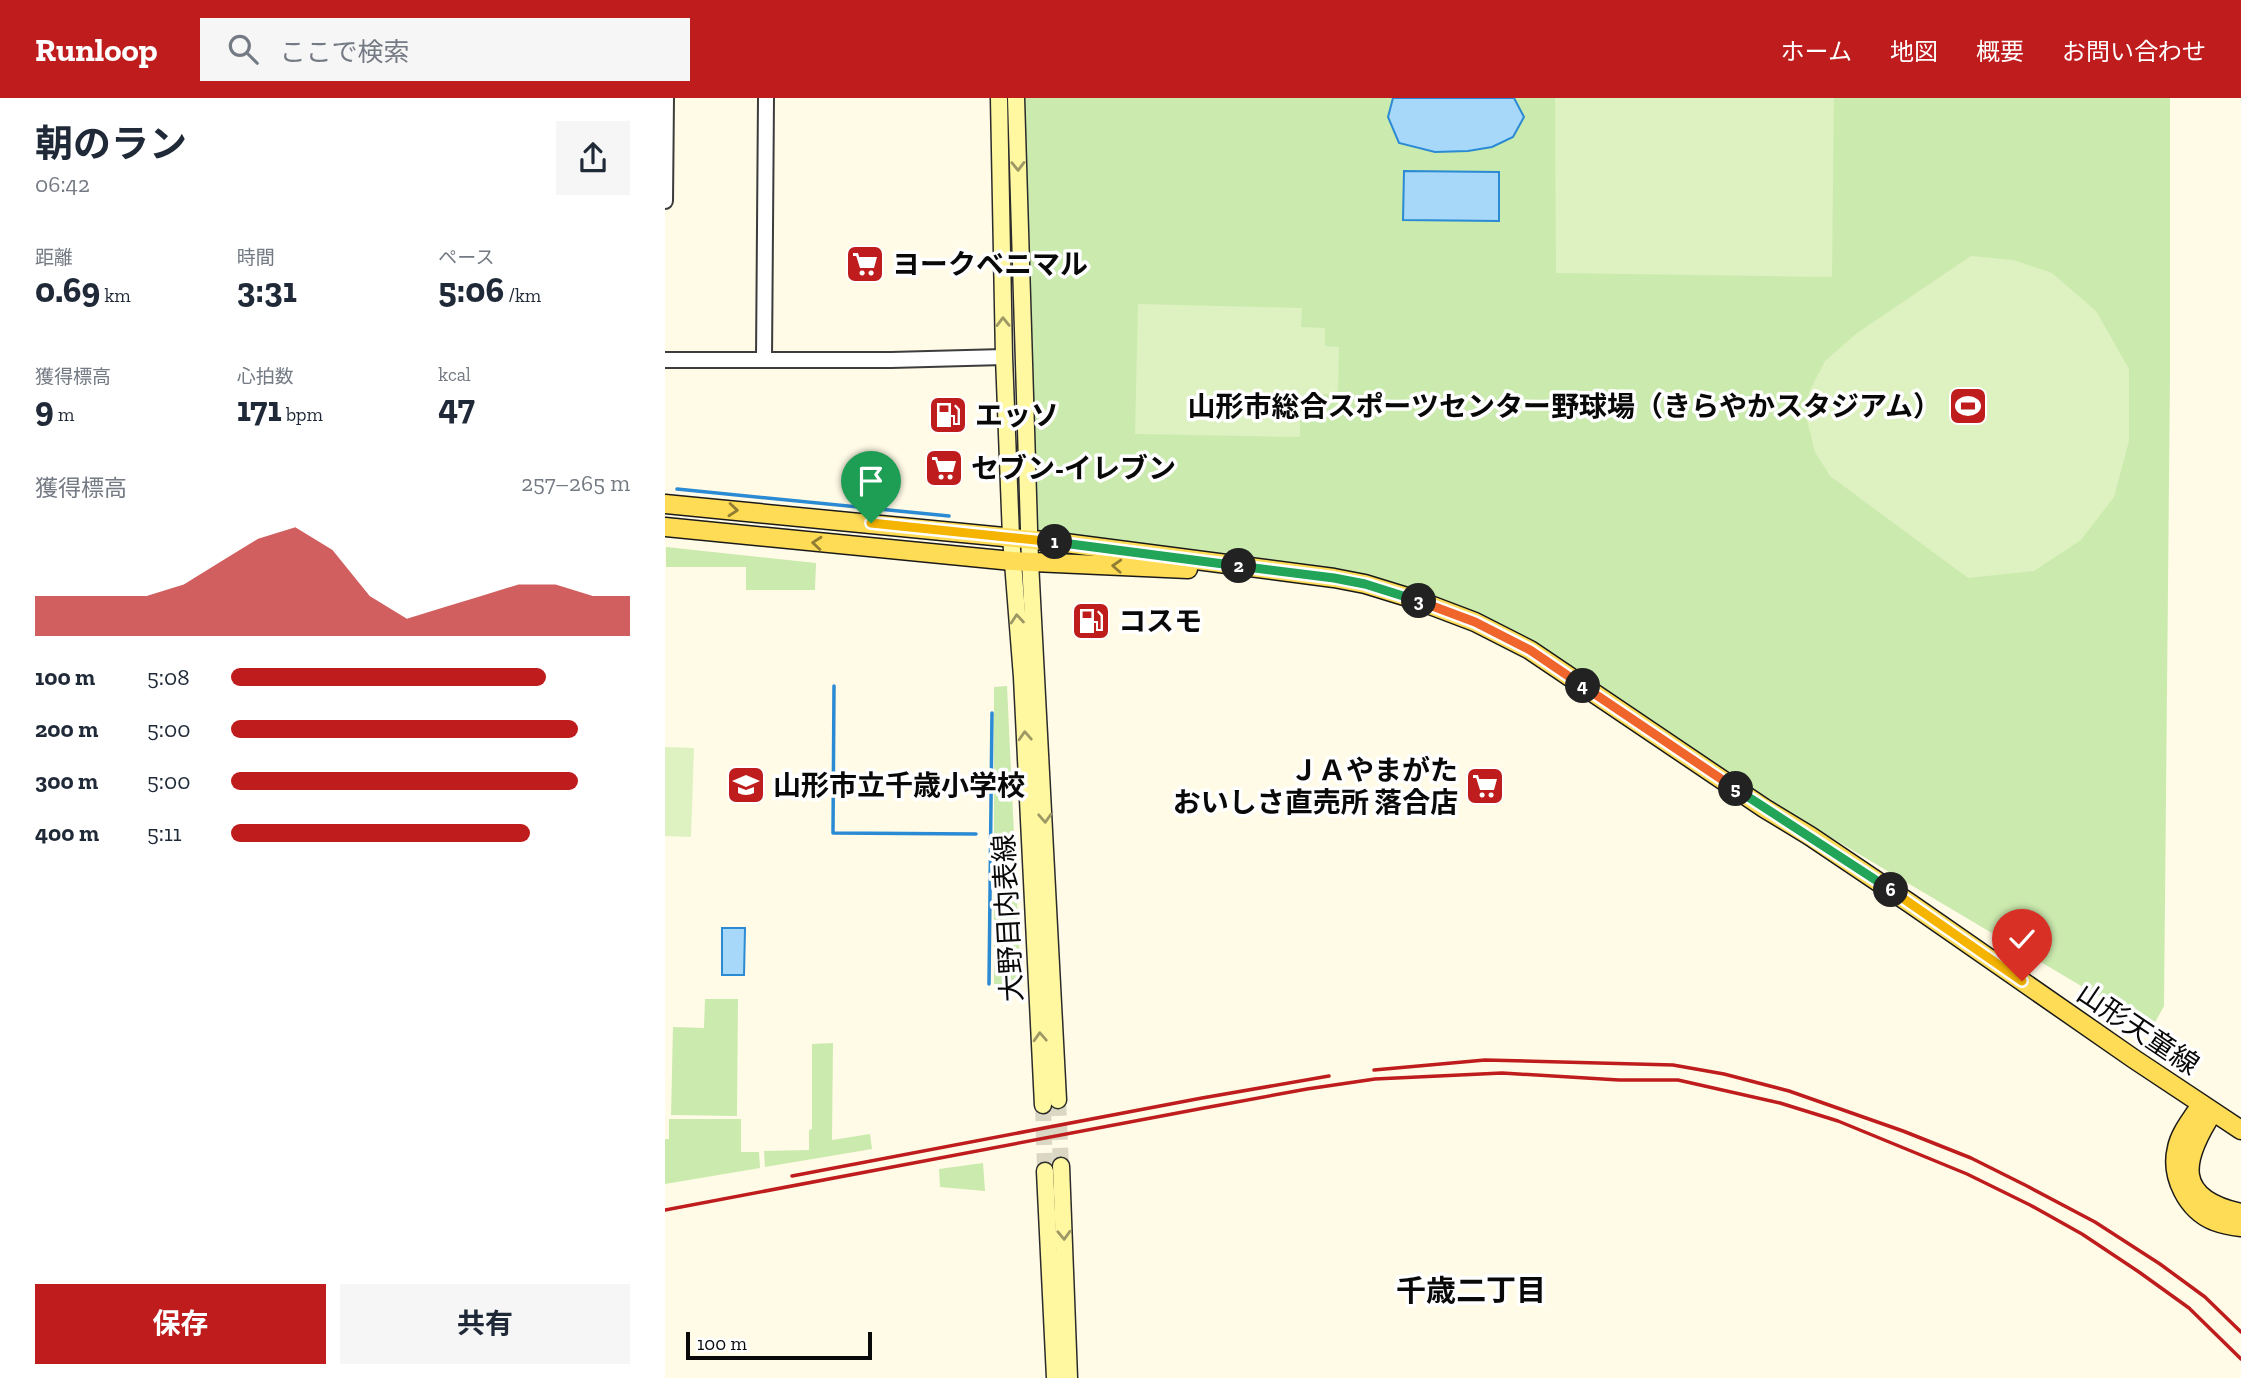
<!DOCTYPE html>
<html lang="ja">
<head>
<meta charset="utf-8">
<style>
  :root { --surface:#fff; --page:#f6f6f7; --text:#1f2937; --muted:#747a83; --accent:#bf1c1d }
  body { margin:0; font-family:"Zilla Slab","Noto Sans JP",serif; background:var(--page); color:var(--text); height:100vh; display:flex; flex-direction:column; font-size:26px; white-space:nowrap }
  * { box-sizing:border-box; margin:0 }
  p { font-size:23px; color:var(--muted) }
  .icon { flex:none; width:38px; height:38px; fill:none; stroke:currentColor; stroke-width:2; stroke-linecap:round; stroke-linejoin:round }
  .map { position:relative; flex:1; overflow:hidden }
  .side { display:flex; flex-direction:column; background:var(--surface); width:665px }
  .side>* { flex:none }
  .scale { position:absolute; left:21px; bottom:18px; width:186px; box-sizing:border-box; padding-left:7px; border:4px solid #090909; border-top:0; font-size:19px; line-height:24px; white-space:nowrap; color:#090909; -webkit-text-stroke:5px #fff; paint-order:stroke }
  .pin { position:absolute; display:grid; place-items:center; width:60px; height:60px; color:#fff; margin:-72px -30px; border-radius:50% 50% 50% 0; rotate:-45deg; box-shadow:0 0 7px #0007 }
  .pin .icon { rotate:45deg }
  .km { position:absolute; width:35px; height:35px; margin:-18px; border-radius:50%; background:#222; color:#fff; font-size:19px; line-height:35px; text-align:center }
  .round { display:grid; place-items:center; flex:none; width:74px; height:74px; border-radius:0px; background:var(--page) }
  .head { display:flex; align-items:center; justify-content:space-between; height:119px; padding:0 35px }
  h1 { font-size:38px; font-weight:700; line-height:52px }
  .figures { display:grid; grid-template-columns:repeat(3,1fr); gap:10px; height:119px; padding:7px 35px }
  .figures div { display:grid; align-content:center }
  .figures b { font-size:35px; font-weight:700 }
  .figures small { font-size:19px; font-weight:400 }
  .figures p { font-size:19px }
  .chart { height:196px; padding:14px 35px }
  .chart p { display:flex; justify-content:space-between }
  .chart svg { width:100%; height:126px; margin-top:7px; fill:var(--accent); opacity:.7 }
  .action { display:flex; gap:14px; margin-top:auto; padding:14px 35px }
  .action a { flex:1; height:80px; border-radius:0px; background:var(--accent); color:#fff; font-size:28px; font-weight:700; line-height:80px; text-align:center }
  .action a+a { background:var(--page); color:var(--text) }
  ul { padding:0 35px; list-style:none; font-size:23px }
  li { display:grid; grid-template-columns:112px 84px 1fr; align-items:center; height:52px }
  li i { height:18px; border-radius:9px; background:var(--accent) }
  header { display:flex; align-items:center; gap:42px; box-sizing:border-box; height:98px; padding:0 35px; background:var(--accent); color:#fff }
  header strong { font-size:33px }
  nav { display:flex; gap:38px; margin-inline-start:auto; font-size:24px }
  .search { width:490px; height:63px; background:var(--page); display:flex; align-items:center; gap:18px; box-sizing:border-box; padding:0 24px; border-radius:0px; color:var(--muted); font-size:26px }
  main { display:flex; flex:1; min-height:0 }
  .map>svg:first-child { display:block }
</style>
</head>
<body>
<header>
<strong>Runloop</strong>
<div class="search"><svg class="icon" aria-label="search" viewBox="0 0 24 24"><circle cx="10" cy="10" r="6"/><path d="M15 15l6 6"/></svg>ここで検索</div>
<nav><a>ホーム</a><a>地図</a><a>概要</a><a>お問い合わせ</a></nav>
</header>
<main>
<section class="side">
<div class="head"><div><h1>朝のラン</h1><p>06:42</p></div><a class="round"><svg class="icon" aria-label="share" viewBox="0 0 24 24"><path d="M12 15V3M7 8l5-5 5 5M5 13v7h14v-7"/></svg></a></div>
<div class="figures">
<div><p>距離</p><b>0.69<small> km</small></b></div>
<div><p>時間</p><b>3:31</b></div>
<div><p>ペース</p><b>5:06<small> /km</small></b></div>
</div>
<div class="figures">
<div><p>獲得標高</p><b>9<small> m</small></b></div>
<div><p>心拍数</p><b>171<small> bpm</small></b></div>
<div><p>kcal</p><b>47</b></div>
</div>
<div class="chart"><p><span>獲得標高</span>257–265 m</p>
<svg viewBox="0 0 160 44" preserveAspectRatio="none"><path d="M0 44V30L10 30L20 30L30 30L40 26L50 18L60 10L70 6L80 14L90 30L100 38L110 34L120 30L130 26L140 26L150 30L160 30V44z"/></svg>
</div>
<ul>
<li><b>100 m</b>5:08<i style="width:79%"></i></li>
<li><b>200 m</b>5:00<i style="width:87%"></i></li>
<li><b>300 m</b>5:00<i style="width:87%"></i></li>
<li><b>400 m</b>5:11<i style="width:75%"></i></li>
</ul>
<div class="action"><a>保存</a><a>共有</a></div>
</section>
<div class="map">
<svg width="1576" height="1280" viewBox="0 0 1576 1280">
  <rect width="100%" height="100%" fill="#fffbe6"/>
  <g fill="#cbeaae">
    <path d="M 351,0 L 1505,0 L 1505,279 L 1499,908 L 1487,930 L 990,635 L 865,552 L 700,486 L 364,441 Z"/>
    <path d="M 1,449 L 151,465 L 150,492 L 81,492 L 81,469 L 1,469 Z"/>
    <path d="M 342,588 L 356,887 L 329,886 L 329,589 Z"/>
    <path d="M 40,901 L 73,901 L 72,1018 L 6,1017 L 8,929 L 39,930 Z"/>
    <path d="M 168,945 L 167,1042 L 205,1036 L 207,1051 L 100,1069 L 99,1053 L 144,1052 L 144,1032 L 147,1031 L 147,946 Z"/>
    <path d="M 4,1021 L 76,1021 L 76,1054 L 94,1054 L 95,1070 L 0,1086 L 0,1041 L 4,1041 Z"/>
    <path d="M 318,1065 L 320,1093 L 275,1089 L 274,1071 Z"/>
  </g>
  <g fill="#def1c1">
    <path d="M 890,0 L 1169,0 L 1167,179 L 891,175 Z"/>
    <path d="M 1306,158 L 1348,162 L 1387,175 L 1431,213 L 1464,271 L 1464,343 L 1449,399 L 1416,442 L 1369,473 L 1303,480 L 1165,378 L 1150,354 L 1142,322 L 1144,294 L 1160,263 L 1192,235 Z"/>
    <path d="M 473,206 L 637,210 L 636,229 L 660,230 L 660,248 L 674,249 L 673,296 L 658,296 L 657,320 L 635,320 L 635,339 L 470,336 Z"/>
    <path d="M 0,649 L 29,650 L 26,739 L 0,738 Z"/>
  </g>
  <g fill="#a7d8f9" stroke="#2b8ad4" stroke-width="2">
    <path d="M 728,0 L 849,0 L 859,19 L 848,39 L 827,49 L 803,53 L 770,54 L 734,45 L 723,19 Z"/>
    <path d="M 739,73 L 834,74 L 834,123 L 738,122 Z"/>
    <path d="M 57,830 L 80,830 L 79,877 L 57,877 Z"/>
  </g>
  <g fill="none" stroke-linecap="round" stroke-linejoin="round">
    <g stroke="#2b8ad4" stroke-width="3.5">
      <path d="M 12,391 L 284,418"/>
      <path d="M 169,588 L 168,735 L 311,736"/>
      <path d="M 324,886 L 327,615"/>
    </g>
    <g stroke="#dad7c5" stroke-width="16" stroke-dasharray="16 8" stroke-linecap="butt">
      <path d="M 393,1002 L 396,1068"/>
      <path d="M 378,1007 L 380,1073"/>
    </g>
    <defs>
      <g id="tertiary">
        <path d="M 0,103 L 1,0"/>
        <path d="M 99,261 L 101,0"/>
        <path d="M 0,262 L 226,262 L 339,259"/>
      </g>
      <g id="secondary">
        <path d="M 334,0 L 339,259 L 346,439 L 357,579 L 378,1007"/>
        <path d="M 351,0 L 365,464 L 393,1002"/>
        <path d="M 396,1068 L 404,1280"/>
        <path d="M 380,1073 L 390,1280"/>
      </g>
      <g id="primary">
        <path d="M 0,406 L 400,445 L 669,480 L 700,486 L 752,502 L 810,524 L 865,552 L 1099,710 L 1145,738 L 1246,806 L 1469,961 L 1576,1032"/>
        <path d="M 0,429 L 347,463 L 523,471"/>
        <path d="M 1536,1006 C 1528,1020 1515,1034 1512,1050 C 1505,1078 1522,1112 1549,1123 C 1557,1126 1567,1128 1576,1129"/>
        <path d="M 1548,1014 C 1517,1062 1508,1100 1576,1115"/>
      </g>
    </defs>
    <use href="#tertiary" stroke="#3c3c3c" stroke-width="18"/>
    <use href="#secondary" stroke="#2b2b2b" stroke-width="19"/>
    <use href="#primary" stroke="#1a1a1a" stroke-width="21"/>
    <use href="#tertiary" stroke="#fff" stroke-width="14"/>
    <use href="#secondary" stroke="#fff8a1" stroke-width="16"/>
    <use href="#primary" stroke="#ffdc56" stroke-width="18"/>
    <g stroke="#bf1c1d" stroke-width="3.5">
      <path d="M 709,972 L 820,962 L 1008,967 L 1059,976 L 1124,993 L 1238,1033 L 1306,1060 L 1362,1088 L 1430,1124 L 1495,1166 L 1540,1199 L 1576,1234"/>
      <path d="M 127,1078 L 537,1000 L 664,978"/>
      <path d="M 0,1112 L 539,1010 L 642,991 L 710,981 L 837,975 L 954,982 L 1013,982 L 1115,1005 L 1173,1023 L 1302,1076 L 1365,1107 L 1417,1136 L 1474,1174 L 1524,1210 L 1576,1261"/>
    </g>
  </g>
  <defs><path id="oneway-chevron" d="M-2-3.5L2.5 0L-2 3.5" fill="none" stroke-width="1.6" stroke-linecap="round" stroke-linejoin="round" transform="scale(1.75)"/></defs>
  <g stroke="#9d9864">
    <use href="#oneway-chevron" transform="translate(353 68) rotate(89)"/>
    <use href="#oneway-chevron" transform="translate(338 224) rotate(-91)"/>
    <use href="#oneway-chevron" transform="translate(352 521) rotate(-95)"/>
    <use href="#oneway-chevron" transform="translate(360 638) rotate(-93)"/>
    <use href="#oneway-chevron" transform="translate(380 720) rotate(87)"/>
    <use href="#oneway-chevron" transform="translate(375 939) rotate(-93)"/>
    <use href="#oneway-chevron" transform="translate(399 1137) rotate(88)"/>
  </g>
  <g stroke="#907d33">
    <use href="#oneway-chevron" transform="translate(68 412) rotate(5)"/>
    <use href="#oneway-chevron" transform="translate(152 445) rotate(-175)"/>
    <use href="#oneway-chevron" transform="translate(452 468) rotate(-177)"/>
  </g>
  <g fill="none" stroke-linecap="round" stroke-linejoin="round">
    <defs>
      <path id="split-1" d="M 206,425 L 390,444"/>
      <path id="split-2" d="M 390,444 L 574,468"/>
      <path id="split-3" d="M 574,468 L 669,480 L 700,486 L 754,503"/>
      <path id="split-4" d="M 754,503 L 810,524 L 865,552 L 918,588"/>
      <path id="split-5" d="M 918,588 L 1071,691"/>
      <path id="split-6" d="M 1071,691 L 1226,792"/>
      <path id="split-7" d="M 1226,792 L 1357,883"/>
    </defs>
    <use href="#split-1" stroke="#fff" stroke-width="14"/>
    <use href="#split-2" stroke="#fff" stroke-width="14"/>
    <use href="#split-3" stroke="#fff" stroke-width="14"/>
    <use href="#split-4" stroke="#fff" stroke-width="14"/>
    <use href="#split-5" stroke="#fff" stroke-width="14"/>
    <use href="#split-6" stroke="#fff" stroke-width="14"/>
    <use href="#split-7" stroke="#fff" stroke-width="14"/>
    <use href="#split-1" stroke="#f5b400" stroke-width="9"/>
    <use href="#split-2" stroke="#22a559" stroke-width="9"/>
    <use href="#split-3" stroke="#22a559" stroke-width="9"/>
    <use href="#split-4" stroke="#f0652b" stroke-width="9"/>
    <use href="#split-5" stroke="#f0652b" stroke-width="9"/>
    <use href="#split-6" stroke="#22a559" stroke-width="9"/>
    <use href="#split-7" stroke="#f5b400" stroke-width="9"/>
  </g>
  <defs>
    <symbol id="supermarket-square" viewBox="-11 -11 22 22"><rect x="-9" y="-9" width="18" height="18" rx="4" fill="#bf1c1d" stroke="#fff"/><path d="M-6-5.5h2.5l.6 2H6L4.5 2H-2.5L-4.4-4H-6ZM-1.5 3.2a1.3 1.3 0 1 0 .1 0ZM3 3.2a1.3 1.3 0 1 0 .1 0Z" fill="#fff"/></symbol>
    <symbol id="stadium-square" viewBox="-11 -11 22 22"><rect x="-9" y="-9" width="18" height="18" rx="4" fill="#bf1c1d" stroke="#fff"/><path d="M0-5a6.5 5 0 1 0 0 10a6.5 5 0 1 0 0-10ZM-3.5-1.8h7v3.6h-7Z" fill="#fff"/></symbol>
    <symbol id="fuel-square" viewBox="-11 -11 22 22"><rect x="-9" y="-9" width="18" height="18" rx="4" fill="#bf1c1d" stroke="#fff"/><path d="M-5.5-6h7V0h2V4h1.3V-2.5L3-4.5l.8-.8L6-3V5H2.5V1h-1V6h-7ZM-4.2-4.7v3.2H.2V-4.7Z" fill="#fff"/></symbol>
    <symbol id="school-square" viewBox="-11 -11 22 22"><rect x="-9" y="-9" width="18" height="18" rx="4" fill="#bf1c1d" stroke="#fff"/><path d="M0-5L7-2L0 1L-7-2ZM-4 1L0 2.5L4 1V4Q0 6-4 4Z" fill="#fff"/></symbol>
  </defs>
  <g fill-rule="evenodd">
    <use href="#supermarket-square" x="178" y="144" width="44" height="44"/>
    <use href="#stadium-square" x="1281" y="286" width="44" height="44"/>
    <use href="#fuel-square" x="261" y="295" width="44" height="44"/>
    <use href="#supermarket-square" x="257" y="348" width="44" height="44"/>
    <use href="#fuel-square" x="404" y="501" width="44" height="44"/>
    <use href="#school-square" x="59" y="665" width="44" height="44"/>
    <use href="#supermarket-square" x="798" y="666" width="44" height="44"/>
  </g>
  <g text-anchor="middle" dominant-baseline="central" stroke-width="7" stroke-linejoin="round" paint-order="stroke">
    <g font-size="28" font-weight="bold" fill="#090909" stroke="#fff" text-anchor="start">
      <text x="227" y="166">ヨークベニマル</text>
      <text x="1276" y="308" text-anchor="end">山形市総合スポーツセンター野球場（きらやかスタジアム）</text>
      <text x="310" y="317">エッソ</text>
      <text x="306" y="370">セブン-イレブン</text>
      <text x="453" y="523">コスモ</text>
      <text x="793" y="672" text-anchor="end">ＪＡやまがた<tspan x="793" dy="32">おいしさ直売所 落合店</tspan></text>
      <text x="108" y="687">山形市立千歳小学校</text>
    </g>
    <g font-size="28" fill="#090909" stroke="#fff">
      <text transform="translate(343 820) rotate(-93)">大野目内表線</text>
      <text transform="translate(1473 931) rotate(34)">山形天童線</text>
    </g>
    <g font-size="30" font-weight="bold" fill="#090909" stroke="#fff">
      <text x="806" y="1193">千歳二丁目</text>
    </g>
  </g>
</svg>
<div class="scale">100 m</div>
<div class="pin" style="left:206px;top:425px;background:#1e9e55"><svg class="icon" aria-label="arrive" viewBox="0 0 24 24"><path d="M6 21V4h12l-3 4 3 4H6"/></svg></div>
<div class="pin" style="left:1357px;top:883px;background:#d93025"><svg class="icon" aria-label="check" viewBox="0 0 24 24"><path d="M5 12l5 5 9-10"/></svg></div>
<b class="km" style="left:390px;top:444px">1</b>
<b class="km" style="left:574px;top:468px">2</b>
<b class="km" style="left:754px;top:503px">3</b>
<b class="km" style="left:918px;top:588px">4</b>
<b class="km" style="left:1071px;top:691px">5</b>
<b class="km" style="left:1226px;top:792px">6</b>
</div>
</main>
</body>
</html>
